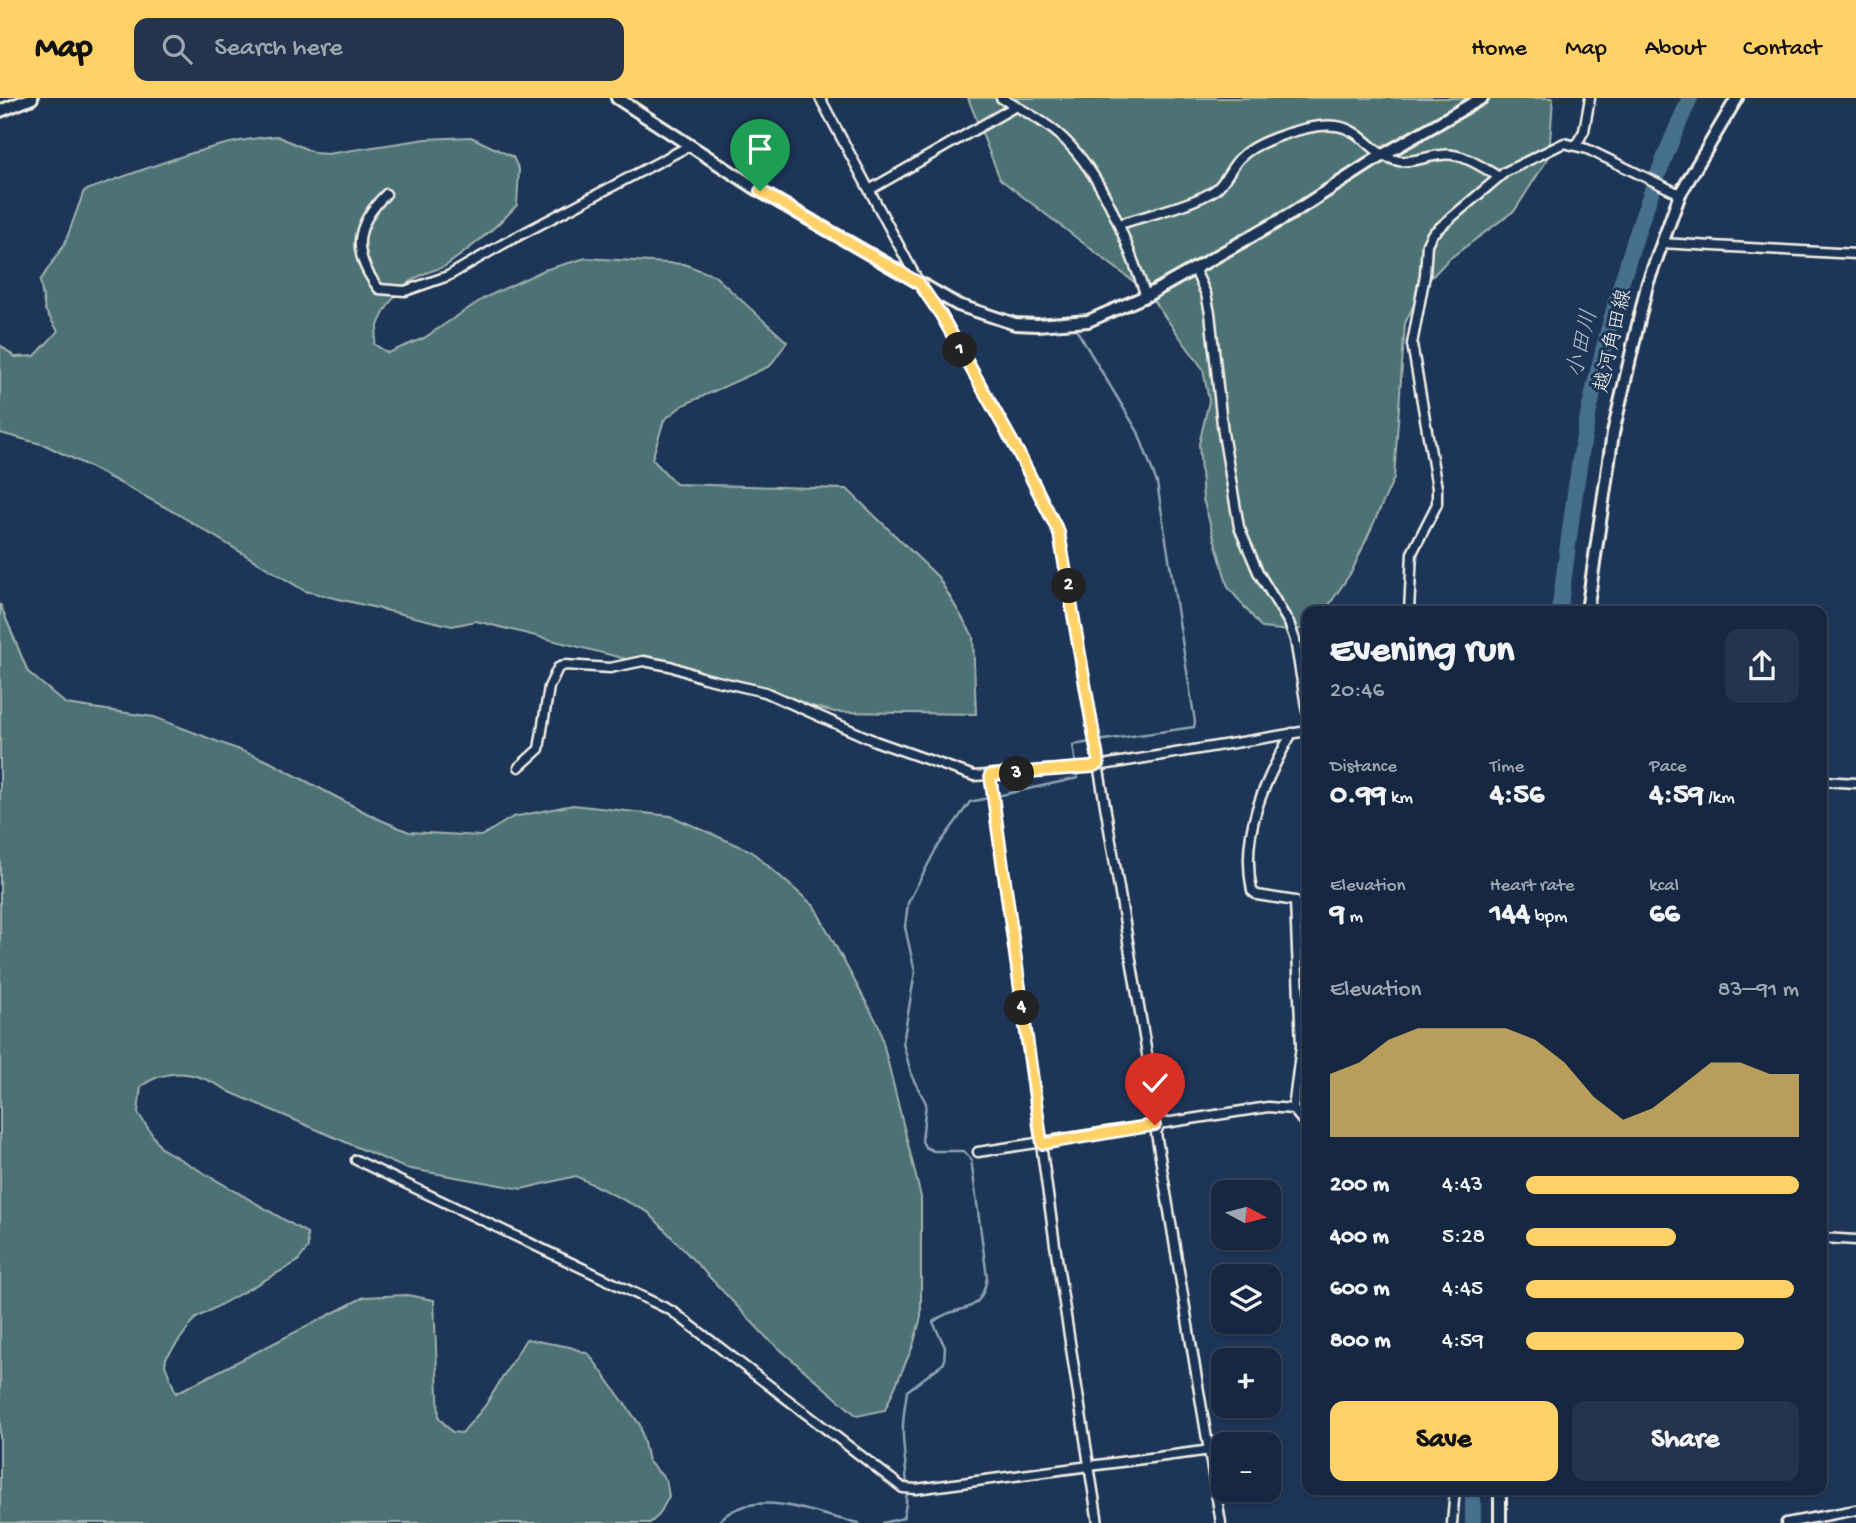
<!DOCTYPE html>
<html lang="en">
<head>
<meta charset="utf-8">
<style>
  :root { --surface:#162841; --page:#23344c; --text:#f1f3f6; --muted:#9ea6b1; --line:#35445a; --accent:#ffd166 }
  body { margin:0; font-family:"Gochi Hand","Klee One",sans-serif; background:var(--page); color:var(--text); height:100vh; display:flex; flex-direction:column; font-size:26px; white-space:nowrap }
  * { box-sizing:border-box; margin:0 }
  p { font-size:23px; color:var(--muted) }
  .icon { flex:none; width:38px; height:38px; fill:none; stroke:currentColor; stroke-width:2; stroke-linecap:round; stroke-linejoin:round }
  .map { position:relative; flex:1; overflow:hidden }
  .details { position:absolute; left:1302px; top:508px; width:525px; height:889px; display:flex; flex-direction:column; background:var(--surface); border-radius:14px; box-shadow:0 2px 5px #0004,0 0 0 2px var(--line) }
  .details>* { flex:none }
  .needle { width:46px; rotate:97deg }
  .fabs { position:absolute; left:1211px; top:1082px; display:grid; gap:14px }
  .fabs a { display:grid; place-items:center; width:70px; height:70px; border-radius:14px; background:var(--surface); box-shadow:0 2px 5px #0004,0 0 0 2px var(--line); font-size:35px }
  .pin { position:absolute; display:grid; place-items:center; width:60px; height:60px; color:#fff; margin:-72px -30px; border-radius:50% 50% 50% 0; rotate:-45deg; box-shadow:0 0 7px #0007 }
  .pin .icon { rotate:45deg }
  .km { position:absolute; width:35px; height:35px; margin:-18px; border-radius:50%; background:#222; color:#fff; font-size:19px; line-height:35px; text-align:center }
  .round { display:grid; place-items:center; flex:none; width:74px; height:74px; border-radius:14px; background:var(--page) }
  .overview { display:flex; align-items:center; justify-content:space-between; height:119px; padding:0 28px }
  h1 { font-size:38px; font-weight:700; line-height:52px }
  .figures { display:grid; grid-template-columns:repeat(3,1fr); gap:10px; height:119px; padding:7px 28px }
  .figures div { display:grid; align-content:center }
  .figures b { font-size:30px; font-weight:700 }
  .figures small { font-size:19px; font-weight:400 }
  .figures p { font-size:19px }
  .chart { height:196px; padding:14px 28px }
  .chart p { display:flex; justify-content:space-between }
  .chart svg { width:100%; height:126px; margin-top:7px; fill:var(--accent); opacity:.7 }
  .primary-button { display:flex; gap:14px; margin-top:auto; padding:14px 28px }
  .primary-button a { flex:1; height:80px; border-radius:14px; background:var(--accent); color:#111; font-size:28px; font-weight:700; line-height:80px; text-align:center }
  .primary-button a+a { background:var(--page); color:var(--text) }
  ul { padding:0 28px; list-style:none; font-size:23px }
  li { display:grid; grid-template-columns:112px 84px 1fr; align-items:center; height:52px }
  li i { height:18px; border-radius:9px; background:var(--accent) }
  header { display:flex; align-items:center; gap:42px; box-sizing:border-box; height:98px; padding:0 35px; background:var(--accent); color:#111 }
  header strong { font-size:33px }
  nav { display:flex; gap:38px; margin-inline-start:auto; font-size:24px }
  .search { width:490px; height:63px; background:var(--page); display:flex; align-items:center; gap:18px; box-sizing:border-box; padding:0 24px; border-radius:14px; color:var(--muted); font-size:26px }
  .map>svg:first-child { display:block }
</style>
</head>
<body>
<header>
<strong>Map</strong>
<div class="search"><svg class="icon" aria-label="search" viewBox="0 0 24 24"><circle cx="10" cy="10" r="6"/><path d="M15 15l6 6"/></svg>Search here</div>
<nav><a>Home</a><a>Map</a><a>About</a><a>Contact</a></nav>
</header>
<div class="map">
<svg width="1856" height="1425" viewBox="0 0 1856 1425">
  <rect width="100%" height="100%" fill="#1d3557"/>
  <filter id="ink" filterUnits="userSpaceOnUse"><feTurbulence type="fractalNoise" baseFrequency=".0143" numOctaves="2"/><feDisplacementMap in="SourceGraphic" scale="14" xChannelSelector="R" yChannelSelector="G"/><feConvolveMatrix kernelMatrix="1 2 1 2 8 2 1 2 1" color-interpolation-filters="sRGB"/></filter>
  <g filter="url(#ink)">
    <g fill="#4d7274" stroke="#a0b2ae" stroke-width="2">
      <path d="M 968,0 L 1553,0 L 1549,59 L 1515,112 L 1449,161 L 1423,188 L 1405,225 L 1394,380 L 1352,473 L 1325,513 L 1307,513 L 1307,530 L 1290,533 L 1262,530 L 1228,489 L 1203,401 L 1199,346 L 1209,303 L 1203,271 L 1147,194 L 1000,81 Z"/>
      <path d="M 277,38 L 315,55 L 327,56 L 426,41 L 471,39 L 513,59 L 519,72 L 517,107 C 496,130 472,149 447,167 C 440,171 433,172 426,175 C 398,186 377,217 374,246 L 388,255 L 424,240 L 484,200 L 544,172 L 586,160 L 684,166 L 715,178 L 787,244 L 770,268 L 683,307 L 664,322 L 652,361 L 676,386 L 847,391 L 938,479 L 973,538 L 976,616 L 835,614 L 476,523 L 452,528 L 305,493 L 176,415 L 92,370 L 45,347 L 0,335 L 0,247 L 15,259 L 35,258 L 58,233 L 45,212 L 40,183 L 65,145 L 84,93 C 146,71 211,43 277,38 Z"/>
      <path d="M 0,506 L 28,574 L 66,606 L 154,619 L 268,663 L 376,720 L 409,734 L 481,738 L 513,719 L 573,707 L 671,718 L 751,753 L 814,808 L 879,928 L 921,1099 L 921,1219 L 913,1248 L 885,1312 L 857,1318 L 767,1240 L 648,1114 L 576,1078 L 522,1091 L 405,1070 L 230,994 C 199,975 173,967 141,988 L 138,1015 L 161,1050 L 307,1135 L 308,1150 L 297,1164 L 195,1221 L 166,1260 L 165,1267 L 176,1295 L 364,1199 L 407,1197 L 434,1202 L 439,1320 L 452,1334 L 462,1335 L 485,1308 L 526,1241 L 570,1249 L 589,1256 L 640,1327 L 648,1363 L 666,1382 L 669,1398 L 659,1417 L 650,1425 L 0,1425 Z"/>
    </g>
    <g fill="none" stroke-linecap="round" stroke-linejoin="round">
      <g stroke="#8ca4b2" stroke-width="2.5">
        <path d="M 1073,226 L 1138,334 L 1157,385 L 1195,624 L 1194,629 L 1097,643"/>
        <path d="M 717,1425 C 754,1385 815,1418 859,1425"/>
        <path d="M 883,1425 L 903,1420 C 911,1393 904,1365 903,1338 C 902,1323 905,1308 907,1293 L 944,1265 L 945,1249 L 933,1224 C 959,1203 980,1222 987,1179 L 971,1061 L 964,1053 L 934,1053 L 925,1049 L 922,1043 L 926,1005 L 912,979 L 903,945 L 915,874 L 905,829 L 908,805 L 936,751 L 970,704 L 1078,680 L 1073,647 L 1091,644"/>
      </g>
      <g stroke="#46708e" stroke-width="16">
        <path d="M 1559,513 C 1569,447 1575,378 1589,313 C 1612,206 1644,100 1690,0"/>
        <path d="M 1473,1391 L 1473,1425"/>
      </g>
      <defs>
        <g id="street">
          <path d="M 820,0 L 919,185 L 941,217 L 1018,354 L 1059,435 L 1159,1027 L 1156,1035 L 1221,1425"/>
          <path d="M 1001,0 C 1023,12 1046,24 1064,41 C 1107,83 1126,144 1146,198"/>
          <path d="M 1576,47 L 1584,33 L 1590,0"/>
          <path d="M 871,91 L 1016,8"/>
          <path d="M 386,96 C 354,128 351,155 379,191 L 405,193 L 448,178 L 503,146 L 689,48"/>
          <path d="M 1120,126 C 1144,118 1195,106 1215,92 C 1226,84 1231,68 1241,59 C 1258,42 1312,25 1336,28 C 1363,31 1373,59 1399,63 C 1413,65 1427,58 1441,57 C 1462,54 1482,69 1499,79"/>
          <path d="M 1661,145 L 1856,156"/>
          <path d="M 1194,170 L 1206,196 L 1210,215 L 1223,335 L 1239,429 L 1258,474 L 1289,525 L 1295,542 L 1307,614"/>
          <path d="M 1409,513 L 1412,455 L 1437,406 L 1437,390 L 1412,246 L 1425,177 L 1427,146 L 1432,136 L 1505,74 L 1564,45 L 1587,51 L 1680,96"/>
          <path d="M 1292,635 C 1264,684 1240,735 1252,793 L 1257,797 L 1295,803 L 1301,948 L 1293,1011"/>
          <path d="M 519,669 L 539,651 L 549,589 L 558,570 L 565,567 L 610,570 L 643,563 L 670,568 L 704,580 L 765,594 L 875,643 L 974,678 L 1091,669 L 1307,633"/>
          <path d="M 990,677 L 1055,1147 L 1098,1425"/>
          <path d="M 1822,683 L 1856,685"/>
          <path d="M 978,1054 L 1268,1009 L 1293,1011 L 1307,1028"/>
          <path d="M 356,1062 L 672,1213 L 903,1390 L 916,1391 L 1211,1352"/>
          <path d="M 1822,1140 L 1856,1142"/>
          <path d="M 1452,1425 L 1455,1391"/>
          <path d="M 1786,1425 L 1856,1412"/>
        </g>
        <g id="secondary">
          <path d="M 617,0 L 760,93 L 958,207 L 1015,226 L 1037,227 L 1088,223 L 1146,198 L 1291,116 L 1381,58 L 1482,0"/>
          <path d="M 0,13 L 32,0"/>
          <path d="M 1587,513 L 1613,335 L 1647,187 L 1680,96 L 1737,0"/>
          <path d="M 1500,1425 L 1500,1391"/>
        </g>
      </defs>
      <use href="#street" stroke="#f4f1e8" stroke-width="13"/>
      <use href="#secondary" stroke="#f4f1e8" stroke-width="16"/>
      <use href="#street" stroke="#1d3557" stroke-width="8"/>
      <use href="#secondary" stroke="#1d3557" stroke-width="10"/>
    </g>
  </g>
  <g fill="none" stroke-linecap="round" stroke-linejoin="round" filter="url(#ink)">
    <defs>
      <path id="route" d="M 760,93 L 919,185 L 941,217 L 1018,354 L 1059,435 L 1099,666 L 1091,669 L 990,677 L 1042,1046 L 1155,1027"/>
    </defs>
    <use href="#route" stroke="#fff" stroke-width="14"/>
    <use href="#route" stroke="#ffd166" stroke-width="9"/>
  </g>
  <g text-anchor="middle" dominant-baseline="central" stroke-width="6" stroke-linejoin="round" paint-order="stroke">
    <g font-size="21" fill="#f4f1e8" stroke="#1d3557">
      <text transform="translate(1615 243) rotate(-77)">越河角田線</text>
    </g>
    <g font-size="23" font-style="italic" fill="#b7c4c8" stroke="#1d3557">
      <text transform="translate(1584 246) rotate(-77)">小田川</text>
    </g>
  </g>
</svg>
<div class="fabs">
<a><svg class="needle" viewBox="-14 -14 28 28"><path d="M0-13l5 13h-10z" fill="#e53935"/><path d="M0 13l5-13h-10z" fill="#9ea6b1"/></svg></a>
<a><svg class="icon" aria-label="layers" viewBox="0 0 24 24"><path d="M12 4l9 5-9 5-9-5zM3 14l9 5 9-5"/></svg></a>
<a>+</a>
<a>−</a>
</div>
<div class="pin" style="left:760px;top:93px;background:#1e9e55"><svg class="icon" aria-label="arrive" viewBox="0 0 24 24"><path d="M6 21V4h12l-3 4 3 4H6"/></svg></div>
<div class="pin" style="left:1155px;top:1027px;background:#d93025"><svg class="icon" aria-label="check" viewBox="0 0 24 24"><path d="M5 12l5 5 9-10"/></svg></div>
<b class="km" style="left:960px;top:252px">1</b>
<b class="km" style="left:1069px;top:488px">2</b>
<b class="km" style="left:1017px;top:676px">3</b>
<b class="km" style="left:1022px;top:910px">4</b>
<section class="details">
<div class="overview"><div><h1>Evening run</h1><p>20:46</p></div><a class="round"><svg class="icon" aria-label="share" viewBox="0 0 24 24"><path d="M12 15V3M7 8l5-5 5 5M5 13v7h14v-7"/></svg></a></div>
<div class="figures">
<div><p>Distance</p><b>0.99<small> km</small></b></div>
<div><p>Time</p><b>4:56</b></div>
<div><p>Pace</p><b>4:59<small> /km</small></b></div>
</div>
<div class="figures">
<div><p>Elevation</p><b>9<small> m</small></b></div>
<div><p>Heart rate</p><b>144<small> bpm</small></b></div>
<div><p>kcal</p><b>66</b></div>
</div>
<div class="chart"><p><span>Elevation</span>83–91 m</p>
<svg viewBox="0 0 160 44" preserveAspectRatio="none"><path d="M0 44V22L10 18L20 10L30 6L40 6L50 6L60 6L70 10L80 18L90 30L100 38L110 34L120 26L130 18L140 18L150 22L160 22V44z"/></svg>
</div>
<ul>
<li><b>200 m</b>4:43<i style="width:100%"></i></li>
<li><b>400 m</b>5:28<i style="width:55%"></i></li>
<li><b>600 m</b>4:45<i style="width:98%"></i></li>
<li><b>800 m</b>4:59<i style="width:80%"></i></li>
</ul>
<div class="primary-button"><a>Save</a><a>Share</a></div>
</section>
</div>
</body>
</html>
